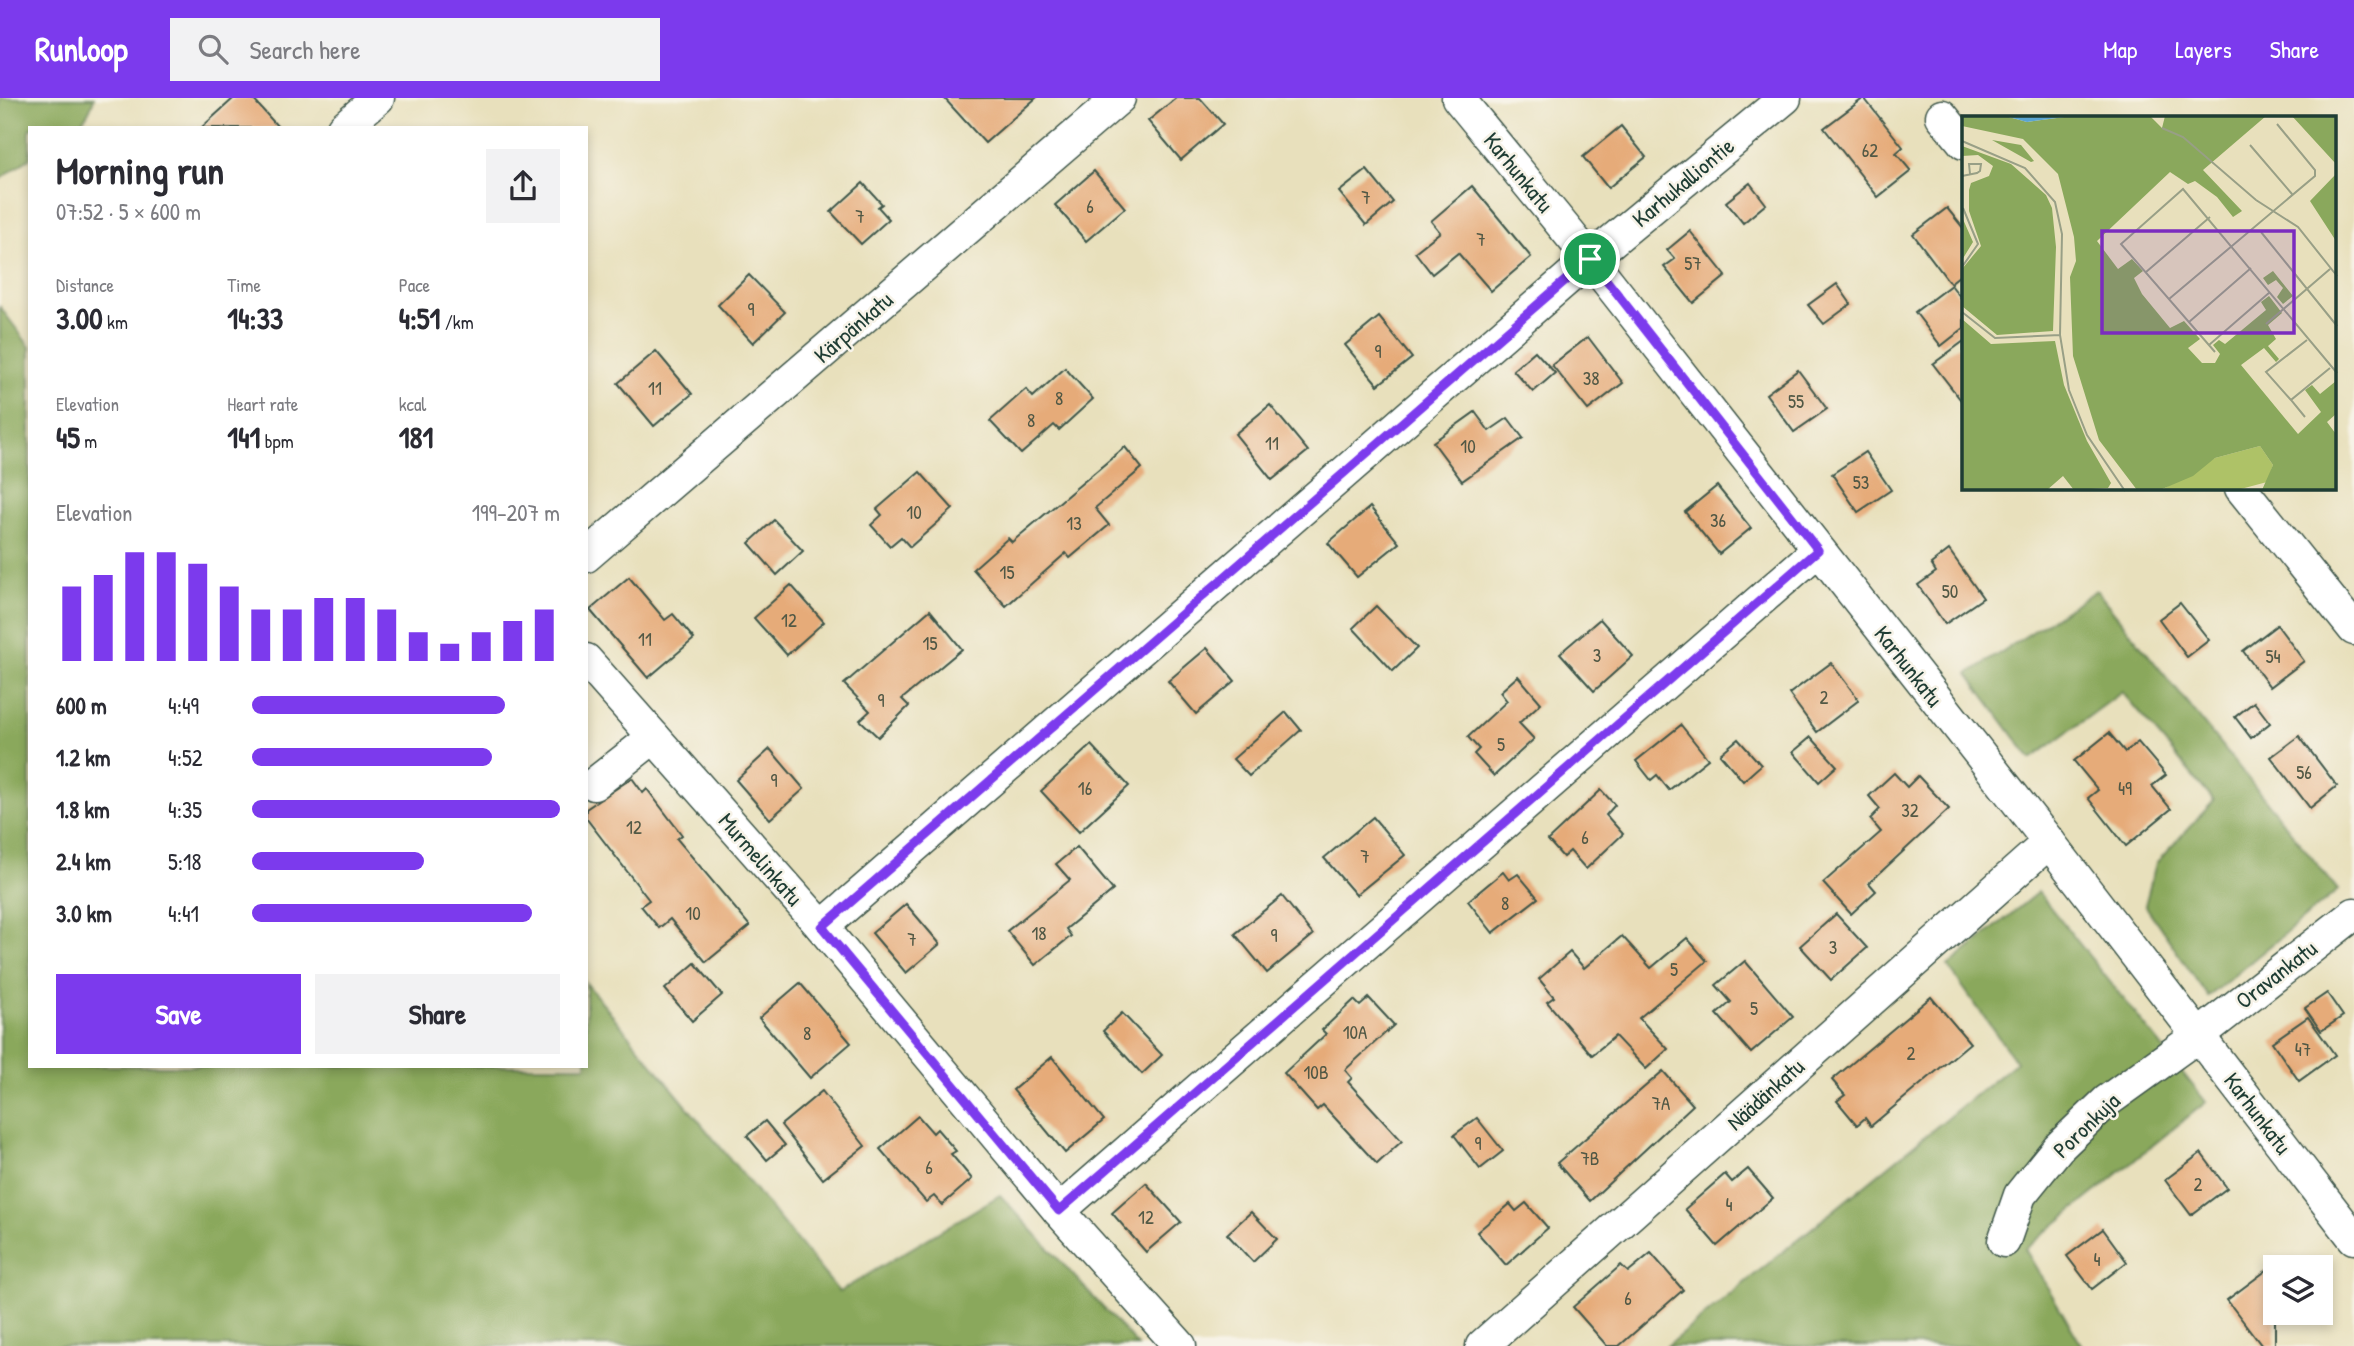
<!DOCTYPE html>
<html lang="en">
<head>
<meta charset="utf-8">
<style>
  :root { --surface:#fff; --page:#f2f2f3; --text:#2b2b33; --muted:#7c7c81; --accent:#7c3aed }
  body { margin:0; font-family:"Patrick Hand",sans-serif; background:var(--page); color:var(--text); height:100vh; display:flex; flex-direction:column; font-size:26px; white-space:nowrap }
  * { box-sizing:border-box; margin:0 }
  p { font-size:23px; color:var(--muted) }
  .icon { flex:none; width:38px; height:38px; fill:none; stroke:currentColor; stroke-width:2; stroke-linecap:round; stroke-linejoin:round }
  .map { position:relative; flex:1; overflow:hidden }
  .panel { position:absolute; left:28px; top:28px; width:560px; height:942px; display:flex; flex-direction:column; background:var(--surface); border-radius:0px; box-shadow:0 4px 10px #0003 }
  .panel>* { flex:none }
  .controls { position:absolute; left:2263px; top:1157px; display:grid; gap:14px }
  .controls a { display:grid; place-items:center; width:70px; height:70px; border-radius:0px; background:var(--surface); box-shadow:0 4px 10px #0003; font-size:35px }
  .pin { position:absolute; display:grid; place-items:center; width:60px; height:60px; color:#fff; margin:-30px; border:4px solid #fff; border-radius:50%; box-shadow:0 2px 7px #0007 }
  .round { display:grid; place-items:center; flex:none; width:74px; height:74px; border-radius:0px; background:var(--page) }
  .headline { display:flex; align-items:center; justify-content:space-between; height:119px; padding:0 28px }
  h1 { font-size:38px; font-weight:700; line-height:52px }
  .metrics { display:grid; grid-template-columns:repeat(3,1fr); gap:10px; height:119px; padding:7px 28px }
  .metrics div { display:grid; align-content:center }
  .metrics b { font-size:30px; font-weight:700 }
  .metrics small { font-size:19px; font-weight:400 }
  .metrics p { font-size:19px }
  .chart { height:196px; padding:14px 28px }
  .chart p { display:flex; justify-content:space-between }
  .chart svg { width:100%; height:126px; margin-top:7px; stroke:var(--accent); stroke-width:6 }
  .cta { display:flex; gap:14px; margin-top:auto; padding:14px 28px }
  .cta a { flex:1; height:80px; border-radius:0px; background:var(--accent); color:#fff; font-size:28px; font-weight:700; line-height:80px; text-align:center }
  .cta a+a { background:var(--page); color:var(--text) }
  ul { padding:0 28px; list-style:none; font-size:23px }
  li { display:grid; grid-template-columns:112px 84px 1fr; align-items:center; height:52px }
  li i { height:18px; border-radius:9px; background:var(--accent) }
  header { display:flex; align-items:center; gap:42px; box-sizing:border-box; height:98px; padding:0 35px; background:var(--accent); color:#fff }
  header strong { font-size:33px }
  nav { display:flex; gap:38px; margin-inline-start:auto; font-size:24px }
  .search { width:490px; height:63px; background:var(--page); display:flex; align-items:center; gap:18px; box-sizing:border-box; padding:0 24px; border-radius:0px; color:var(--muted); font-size:26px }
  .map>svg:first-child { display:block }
</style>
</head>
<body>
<header>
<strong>Runloop</strong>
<div class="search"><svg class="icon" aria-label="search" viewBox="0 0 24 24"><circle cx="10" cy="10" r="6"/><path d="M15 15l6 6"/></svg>Search here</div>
<nav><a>Map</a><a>Layers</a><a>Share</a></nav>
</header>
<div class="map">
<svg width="2354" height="1248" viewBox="0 0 2354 1248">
  <rect width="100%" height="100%" fill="#f7f3e8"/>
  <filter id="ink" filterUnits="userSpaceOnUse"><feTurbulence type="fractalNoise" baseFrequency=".0143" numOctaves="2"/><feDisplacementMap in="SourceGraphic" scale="14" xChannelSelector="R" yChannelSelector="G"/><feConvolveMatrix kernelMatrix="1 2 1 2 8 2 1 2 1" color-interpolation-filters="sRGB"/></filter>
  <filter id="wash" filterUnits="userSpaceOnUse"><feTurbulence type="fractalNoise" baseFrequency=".00686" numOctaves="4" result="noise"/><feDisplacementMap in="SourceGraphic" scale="28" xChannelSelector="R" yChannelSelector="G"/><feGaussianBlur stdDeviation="1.57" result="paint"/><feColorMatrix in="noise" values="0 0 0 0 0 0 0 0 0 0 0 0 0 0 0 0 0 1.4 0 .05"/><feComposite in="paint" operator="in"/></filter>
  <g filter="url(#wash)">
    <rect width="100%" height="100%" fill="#e8e0bc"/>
    <g fill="#8aa85c" stroke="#547248" stroke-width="2">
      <path d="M 0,0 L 94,0 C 84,37 63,30 30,30 L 30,60 L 0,81 Z"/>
      <path d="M 0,209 L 30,249 L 30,968 L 586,968 L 586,885 L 839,1194 L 1000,1097 L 1138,1248 L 0,1248 Z"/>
      <path d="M 2096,492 L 2338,792 L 2208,899 L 2145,807 L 2156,765 L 2214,703 L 2122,594 L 2031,661 L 1968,576 Z"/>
      <path d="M 2038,794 L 2206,1004 L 2025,1151 L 2082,1248 L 1667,1248 L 2016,964 L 1948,868 Z"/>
    </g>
    <g id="blocks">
      <g fill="#e6ab79">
        <path d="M 234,0 L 252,0 L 279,30 L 201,30 Z"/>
        <path d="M 944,0 L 1036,0 L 985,45 Z"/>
        <path d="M 1176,0 L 1200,0 L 1223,26 L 1181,62 L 1148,23 Z"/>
        <path d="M 1864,0 L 1903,49 L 1896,55 L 1911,73 L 1878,99 L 1824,30 Z"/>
        <path d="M 1621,28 L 1646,59 L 1608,90 L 1583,59 Z"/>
        <path d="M 1367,72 L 1393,104 L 1366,127 L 1339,94 Z"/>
        <path d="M 1094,73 L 1125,110 L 1086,143 L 1055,107 Z"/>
        <path d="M 863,85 L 882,106 L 878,109 L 889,121 L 861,146 L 831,114 Z"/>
        <path d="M 1750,85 L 1766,106 L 1743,125 L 1726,104 Z"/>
        <path d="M 1472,88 L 1531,159 L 1491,193 L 1458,155 L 1432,176 L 1415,154 L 1440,134 L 1431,123 Z"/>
        <path d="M 1947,110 L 1964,131 L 1964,174 L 1950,185 L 1913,136 Z"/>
        <path d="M 1690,133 L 1726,178 L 1693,205 L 1664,169 L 1675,161 L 1667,152 Z"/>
        <path d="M 749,177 L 785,214 L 753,245 L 718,207 Z"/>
        <path d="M 1837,186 L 1851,206 L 1824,226 L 1808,207 Z"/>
        <path d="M 1951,187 L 1964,204 L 1964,230 L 1941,248 L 1915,214 Z"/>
        <path d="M 1379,219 L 1412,260 L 1378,287 L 1345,247 Z"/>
        <path d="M 1588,239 L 1623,285 L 1588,312 L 1552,267 Z"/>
        <path d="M 1964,243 L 1964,306 L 1933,266 Z"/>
        <path d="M 656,253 L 692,296 L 654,328 L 618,285 Z"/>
        <path d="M 1535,253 L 1555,275 L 1533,294 L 1513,272 Z"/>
        <path d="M 1065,270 L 1093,301 L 1059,332 L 1054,327 L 1021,356 L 990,323 L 1026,291 L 1033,299 Z"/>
        <path d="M 1798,272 L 1827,311 L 1794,334 L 1766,296 Z"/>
        <path d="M 1270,307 L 1308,353 L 1272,382 L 1235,336 Z"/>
        <path d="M 1475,314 L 1489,333 L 1508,320 L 1523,340 L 1462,383 L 1433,344 Z"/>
        <path d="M 1125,349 L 1142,370 L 1095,410 L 1109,427 L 1070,460 L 1066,455 L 1006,508 L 973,471 L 1008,440 L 1012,444 Z"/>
        <path d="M 1865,354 L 1891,392 L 1858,414 L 1832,376 Z"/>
        <path d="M 920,374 L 953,411 L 910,449 L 901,439 L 890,448 L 871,427 L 882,417 L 877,411 Z"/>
        <path d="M 1717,388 L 1751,430 L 1719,456 L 1685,414 Z"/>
        <path d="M 1370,409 L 1399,445 L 1357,479 L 1328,445 Z"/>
        <path d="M 774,422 L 803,453 L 777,477 L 749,445 Z"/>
        <path d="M 1949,452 L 1983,500 L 1945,526 L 1918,487 L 1936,474 L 1931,466 Z"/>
        <path d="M 629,479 L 665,522 L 673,516 L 694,541 L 648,580 L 590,512 Z"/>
        <path d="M 791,487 L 824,524 L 787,557 L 754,520 Z"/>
        <path d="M 2180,505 L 2209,542 L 2187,559 L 2159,521 Z"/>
        <path d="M 1376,508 L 1417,550 L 1393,573 L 1353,530 Z"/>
        <path d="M 930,512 L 962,551 L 902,601 L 909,608 L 878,639 L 860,622 L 870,613 L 844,586 Z"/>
        <path d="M 1600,521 L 1633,558 L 1594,593 L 1560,555 Z"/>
        <path d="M 2277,527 L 2304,563 L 2270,589 L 2243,553 Z"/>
        <path d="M 1207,550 L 1235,583 L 1196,616 L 1168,583 Z"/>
        <path d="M 1831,565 L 1859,602 L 1817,634 L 1789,596 Z"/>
        <path d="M 1518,578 L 1541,605 L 1519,625 L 1534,641 L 1494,678 L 1474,656 L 1479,651 L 1468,639 L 1507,603 L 1500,594 Z"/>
        <path d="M 2254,604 L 2270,625 L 2251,640 L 2235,619 Z"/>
        <path d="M 1286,614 L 1301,632 L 1249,678 L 1233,661 Z"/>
        <path d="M 1681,627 L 1708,661 L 1669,692 L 1657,677 L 1651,682 L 1636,663 Z"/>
        <path d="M 2109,635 L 2125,654 L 2138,644 L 2166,677 L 2152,688 L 2171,711 L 2126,748 L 2088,700 L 2098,692 L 2074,663 Z"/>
        <path d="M 2299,638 L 2337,688 L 2310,710 L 2271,659 Z"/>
        <path d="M 1811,639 L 1837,668 L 1819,684 L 1793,654 Z"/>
        <path d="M 1738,641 L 1761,667 L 1743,683 L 1720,656 Z"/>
        <path d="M 1091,647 L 1129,688 L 1079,734 L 1041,693 Z"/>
        <path d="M 770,651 L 804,691 L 770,721 L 736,682 Z"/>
        <path d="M 1894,675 L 1907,689 L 1918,678 L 1949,711 L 1869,785 L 1876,793 L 1851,816 L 1823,785 L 1881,734 L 1870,721 L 1880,711 L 1869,698 Z"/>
        <path d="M 632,680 L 643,695 L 647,691 L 682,737 L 677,741 L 750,828 L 706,864 L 670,821 L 659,830 L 641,808 L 649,802 L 586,720 L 586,711 Z"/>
        <path d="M 1601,692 L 1615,707 L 1606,717 L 1623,736 L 1586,771 L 1570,753 L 1563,759 L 1548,742 Z"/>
        <path d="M 1373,719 L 1405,757 L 1356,797 L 1324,760 Z"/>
        <path d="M 1077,749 L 1113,792 L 1066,831 L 1071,838 L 1035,867 L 1007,833 L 1070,782 L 1056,766 Z"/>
        <path d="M 1503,774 L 1509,782 L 1518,776 L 1538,800 L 1493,835 L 1468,803 Z"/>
        <path d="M 1282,798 L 1313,837 L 1267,875 L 1235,836 Z"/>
        <path d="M 906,806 L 940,846 L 906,875 L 872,835 Z"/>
        <path d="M 1836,816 L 1867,850 L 1831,882 L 1800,848 Z"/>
        <path d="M 1622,838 L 1651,870 L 1687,840 L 1707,863 L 1639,920 L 1668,951 L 1646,971 L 1615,938 L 1592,957 L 1547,904 L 1554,899 L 1539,881 L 1570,854 L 1584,870 Z"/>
        <path d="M 1745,863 L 1793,919 L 1751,955 L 1717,916 L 1731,904 L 1716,887 Z"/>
        <path d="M 695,865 L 722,897 L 692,923 L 665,891 Z"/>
        <path d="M 800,885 L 851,945 L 810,980 L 759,920 Z"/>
        <path d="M 2327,895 L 2343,918 L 2321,933 L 2305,910 Z"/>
        <path d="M 1931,899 L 1970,945 L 1871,1028 L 1865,1020 L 1857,1027 L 1837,1003 L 1845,997 L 1832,982 Z"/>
        <path d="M 1369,900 L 1394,927 L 1345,972 L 1352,980 L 1348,984 L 1402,1043 L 1377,1066 L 1323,1007 L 1317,1012 L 1284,975 L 1326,936 L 1322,932 L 1354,902 L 1360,908 Z"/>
        <path d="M 1122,915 L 1162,957 L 1142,976 L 1103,933 Z"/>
        <path d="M 2308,919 L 2335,957 L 2299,983 L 2272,944 Z"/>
        <path d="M 1052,959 L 1104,1022 L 1065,1055 L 1013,992 Z"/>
        <path d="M 1663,973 L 1693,1007 L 1590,1103 L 1557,1065 Z"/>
        <path d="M 822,993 L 865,1048 L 823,1081 L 781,1027 Z"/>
        <path d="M 918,1018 L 933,1035 L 937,1031 L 956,1053 L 951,1056 L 972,1081 L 942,1107 L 934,1098 L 926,1104 L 880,1051 Z"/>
        <path d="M 1477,1020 L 1503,1053 L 1480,1071 L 1454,1037 Z"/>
        <path d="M 765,1023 L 785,1047 L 767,1062 L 747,1038 Z"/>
        <path d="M 2201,1055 L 2227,1090 L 2191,1117 L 2165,1082 Z"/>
        <path d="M 1748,1071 L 1773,1100 L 1717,1148 L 1685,1111 L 1725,1076 L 1732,1084 Z"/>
        <path d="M 1146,1085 L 1181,1124 L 1146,1154 L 1112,1115 Z"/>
        <path d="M 1526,1105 L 1548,1130 L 1506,1167 L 1477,1134 L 1510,1106 L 1516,1113 Z"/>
        <path d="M 1251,1114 L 1277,1141 L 1253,1164 L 1227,1136 Z"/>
        <path d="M 2103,1131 L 2127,1164 L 2092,1191 L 2067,1158 Z"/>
        <path d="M 1651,1155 L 1683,1192 L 1619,1248 L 1607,1248 L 1573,1209 L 1621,1167 L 1628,1174 Z"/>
        <path d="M 2275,1166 L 2275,1248 L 2262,1248 L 2227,1202 Z"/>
      </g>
    </g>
  </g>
  <g filter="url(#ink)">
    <use href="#blocks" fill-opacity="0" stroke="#3d5548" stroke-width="2"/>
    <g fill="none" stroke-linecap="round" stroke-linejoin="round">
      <defs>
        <g id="minor">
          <path d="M 1458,0 L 1590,161 L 2049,744 L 2354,1140"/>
          <path d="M 1942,18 L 1964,45"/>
          <path d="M 343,30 L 378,0"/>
          <path d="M 2241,390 L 2354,531"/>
          <path d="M 586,458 L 1119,0"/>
          <path d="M 586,562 L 822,829 L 1059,1113 L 1180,1248"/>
          <path d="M 594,686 L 654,639"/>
          <path d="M 822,829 L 1590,161 L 1785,0"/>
          <path d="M 1059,1113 L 1818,452"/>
          <path d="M 2004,1143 L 2020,1097 L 2058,1050 L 2107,1003 L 2199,937 L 2354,816"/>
          <path d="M 1482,1248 L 2049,744"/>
        </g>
      </defs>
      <use href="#minor" stroke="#3d5548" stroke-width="35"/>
      <use href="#minor" stroke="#fff" stroke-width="32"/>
    </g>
  </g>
  <g fill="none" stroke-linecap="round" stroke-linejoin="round" filter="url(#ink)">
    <defs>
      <path id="route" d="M 1590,161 L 1818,452 L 1059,1113 L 822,829 Z"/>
    </defs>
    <use href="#route" stroke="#fff" stroke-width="14"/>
    <use href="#route" stroke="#7c3aed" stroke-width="9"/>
  </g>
  <g text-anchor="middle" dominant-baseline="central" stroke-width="5" stroke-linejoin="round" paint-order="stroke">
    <g font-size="19" fill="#515845">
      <text x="1870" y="52">62</text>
      <text x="1366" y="99">7</text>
      <text x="1090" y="108">6</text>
      <text x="860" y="118">7</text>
      <text x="1481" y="141">7</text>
      <text x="1693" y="165">57</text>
      <text x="751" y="211">9</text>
      <text x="1378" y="253">9</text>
      <text x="1591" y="280">38</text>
      <text x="655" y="290">11</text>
      <text x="1059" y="300">8</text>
      <text x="1796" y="303">55</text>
      <text x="1031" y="322">8</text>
      <text x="1272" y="345">11</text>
      <text x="1468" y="348">10</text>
      <text x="1861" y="384">53</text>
      <text x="914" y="414">10</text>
      <text x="1718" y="422">36</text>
      <text x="1074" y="425">13</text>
      <text x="1007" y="474">15</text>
      <text x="1950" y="493">50</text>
      <text x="789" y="522">12</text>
      <text x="645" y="541">11</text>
      <text x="930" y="545">15</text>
      <text x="1597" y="557">3</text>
      <text x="2273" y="558">54</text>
      <text x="1824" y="599">2</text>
      <text x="881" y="602">9</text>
      <text x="1501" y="646">5</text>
      <text x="2304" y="674">56</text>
      <text x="774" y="682">9</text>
      <text x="1085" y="690">16</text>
      <text x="2125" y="690">49</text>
      <text x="1910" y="712">32</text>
      <text x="634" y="729">12</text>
      <text x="1585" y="739">6</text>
      <text x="1365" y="758">7</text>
      <text x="1505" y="805">8</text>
      <text x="693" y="815">10</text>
      <text x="1039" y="835">18</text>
      <text x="1274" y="837">9</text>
      <text x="912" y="841">7</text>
      <text x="1833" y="849">3</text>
      <text x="1674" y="871">5</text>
      <text x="1754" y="910">5</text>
      <text x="1355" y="934">10A</text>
      <text x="807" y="935">8</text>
      <text x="2303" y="951">47</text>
      <text x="1911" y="955">2</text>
      <text x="1316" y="974">10B</text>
      <text x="1661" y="1005">7A</text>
      <text x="1478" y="1045">9</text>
      <text x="1590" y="1060">7B</text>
      <text x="929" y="1069">6</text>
      <text x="2198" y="1086">2</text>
      <text x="1729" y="1106">4</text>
      <text x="1146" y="1119">12</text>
      <text x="2097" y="1161">4</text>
      <text x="1628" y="1200">6</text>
    </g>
    <g font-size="23" fill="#1f3d34" stroke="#f7f3e8">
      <text transform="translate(1519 74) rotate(51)">Karhunkatu</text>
      <text transform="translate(1683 84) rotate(-40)">Karhukalliontie</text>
      <text transform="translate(853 229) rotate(-41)">Kärpänkatu</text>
      <text transform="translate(1909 568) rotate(52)">Karhunkatu</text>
      <text transform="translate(761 761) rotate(49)">Murmelinkatu</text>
      <text transform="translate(2276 876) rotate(-38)">Oravankatu</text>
      <text transform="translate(1765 996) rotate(-42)">Näädänkatu</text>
      <text transform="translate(2258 1015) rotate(53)">Karhunkatu</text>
      <text transform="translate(2086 1027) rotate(-44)">Poronkuja</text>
    </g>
  </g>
  <g transform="translate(1962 18)">
    <rect width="374" height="374" fill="#e8e0bc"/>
    <path d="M 298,330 L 311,349 L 305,366 L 275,374 L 198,375 L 253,342 Z" fill="#aec267"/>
    <path d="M 0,0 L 43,0 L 65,6 L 110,0 L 188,0 L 200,12 L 203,0 L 304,0 L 241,54 L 280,95 L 271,101 L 255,81 L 233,65 L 226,68 L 208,56 L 135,125 L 156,153 L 170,143 L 181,155 L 172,162 L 180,178 L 208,212 L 222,205 L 238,223 L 226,232 L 240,247 L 253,247 L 258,238 L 251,229 L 257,224 L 263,228 L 304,194 L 299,186 L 307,180 L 320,197 L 306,209 L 314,223 L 306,230 L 317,243 L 314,246 L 302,232 L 279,249 L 336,318 L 359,296 L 343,274 L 350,269 L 358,278 L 374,265 L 374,298 L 365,306 L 374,318 L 374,374 L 300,374 L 311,349 L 298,330 L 253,342 L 231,360 L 198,374 L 175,374 L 137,324 L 111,240 L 108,161 L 114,145 L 112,121 L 96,58 L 61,23 L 0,10 ZM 330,0 L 374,0 L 374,48 ZM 30,24 L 59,29 L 72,45 L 69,46 ZM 0,30 L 49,48 L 84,79 L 90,92 L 94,131 L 91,215 L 35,219 L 0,190 L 0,153 L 19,130 L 7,95 L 7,74 L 9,67 L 27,60 L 31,50 L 16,39 L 0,40 ZM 374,58 L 374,125 L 348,85 ZM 0,101 L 11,126 L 0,144 ZM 311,155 L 331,180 L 321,188 L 315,181 L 321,172 L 314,164 L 306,169 L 301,162 ZM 0,203 L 29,228 L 93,225 L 102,269 L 125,325 L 149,367 L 146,372 L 112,374 L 101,360 L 85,374 L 0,374 Z" fill="#8aa85c"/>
    <path d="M 43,0 L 110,0 L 65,6 Z" fill="#5aa5d2"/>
    <path fill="none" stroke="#989f86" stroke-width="2" d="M 200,12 L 221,21 L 294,84 L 336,111 L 375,160M 0,25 L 63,52 L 93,86 L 100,118 L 98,219 L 107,274 L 125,319 L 163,375M 288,29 L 330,78M 0,60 L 15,57 L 18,55 L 19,48 L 7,48 L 8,58M 299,116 L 375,210M 0,151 L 16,128 L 1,92M 184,156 L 248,101M 207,183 L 353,60 L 353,54 L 315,8M 0,196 L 33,222 L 98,219M 227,206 L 289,152M 304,208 L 368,153M 247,229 L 308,176M 253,236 L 159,128 L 221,73 L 375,257M 329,284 L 304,256 L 345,224M 343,301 L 329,284 L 368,252"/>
    <path fill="#7b2cbf" fill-opacity="0.15" stroke="#7b2cbf" stroke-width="3.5" d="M 140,115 L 332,115 L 332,217 L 140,217 Z"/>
    <rect width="374" height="374" fill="none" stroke="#1f3d34" stroke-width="3.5"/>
  </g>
</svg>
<div class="controls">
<a><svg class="icon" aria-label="layers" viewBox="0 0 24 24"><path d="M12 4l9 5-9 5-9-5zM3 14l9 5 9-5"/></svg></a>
</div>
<div class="pin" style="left:1590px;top:161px;background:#1e9e55"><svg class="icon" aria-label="arrive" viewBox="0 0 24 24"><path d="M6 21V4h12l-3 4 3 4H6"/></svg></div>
<section class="panel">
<div class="headline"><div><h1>Morning run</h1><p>07:52 · 5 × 600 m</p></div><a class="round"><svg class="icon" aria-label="share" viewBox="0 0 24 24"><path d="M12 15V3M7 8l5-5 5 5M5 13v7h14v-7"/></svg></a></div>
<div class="metrics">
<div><p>Distance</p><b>3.00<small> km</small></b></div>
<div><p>Time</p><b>14:33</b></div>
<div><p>Pace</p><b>4:51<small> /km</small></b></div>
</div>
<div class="metrics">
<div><p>Elevation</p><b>45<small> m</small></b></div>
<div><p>Heart rate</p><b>141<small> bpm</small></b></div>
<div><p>kcal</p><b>181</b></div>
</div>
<div class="chart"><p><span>Elevation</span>199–207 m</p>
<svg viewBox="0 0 160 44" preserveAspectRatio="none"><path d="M5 44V18M15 44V14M25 44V6M35 44V6M45 44V10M55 44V18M65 44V26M75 44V26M85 44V22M95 44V22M105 44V26M115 44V34M125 44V38M135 44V34M145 44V30M155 44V26"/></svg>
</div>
<ul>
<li><b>600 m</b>4:49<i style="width:82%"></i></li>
<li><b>1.2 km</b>4:52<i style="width:78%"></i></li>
<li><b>1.8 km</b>4:35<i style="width:100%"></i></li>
<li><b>2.4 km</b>5:18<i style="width:56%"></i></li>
<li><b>3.0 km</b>4:41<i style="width:91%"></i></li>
</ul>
<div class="cta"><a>Save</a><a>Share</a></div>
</section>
</div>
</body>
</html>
